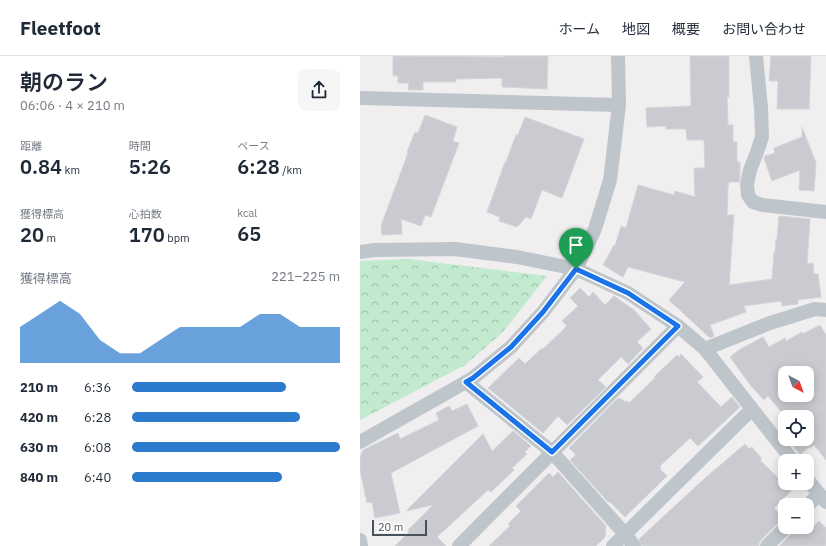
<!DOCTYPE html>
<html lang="ja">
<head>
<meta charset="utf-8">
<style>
  :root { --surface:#fff; --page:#f6f6f7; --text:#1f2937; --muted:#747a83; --line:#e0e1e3; --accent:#2b7ace }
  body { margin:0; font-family:"IBM Plex Sans","Noto Sans JP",sans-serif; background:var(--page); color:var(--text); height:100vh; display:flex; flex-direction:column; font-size:15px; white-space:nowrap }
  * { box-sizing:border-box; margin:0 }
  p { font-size:13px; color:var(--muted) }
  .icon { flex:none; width:22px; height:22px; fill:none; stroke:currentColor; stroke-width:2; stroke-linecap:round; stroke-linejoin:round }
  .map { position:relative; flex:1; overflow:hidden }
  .drawer { display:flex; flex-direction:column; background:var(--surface); width:360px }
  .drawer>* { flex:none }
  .needle { width:26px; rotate:139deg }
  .tools { position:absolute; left:418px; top:310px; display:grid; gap:8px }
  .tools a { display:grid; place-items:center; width:36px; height:36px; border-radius:8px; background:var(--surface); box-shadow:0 2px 10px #0003; font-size:20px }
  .scale { position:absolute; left:12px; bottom:10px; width:55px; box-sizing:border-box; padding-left:4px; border:2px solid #48525a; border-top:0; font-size:11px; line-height:14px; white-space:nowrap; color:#48525a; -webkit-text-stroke:3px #fff; paint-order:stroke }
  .pin { position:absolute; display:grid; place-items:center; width:34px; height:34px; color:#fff; margin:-41px -17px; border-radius:50% 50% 50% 0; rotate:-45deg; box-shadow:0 0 4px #0007 }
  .pin .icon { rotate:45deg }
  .round { display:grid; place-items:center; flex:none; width:42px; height:42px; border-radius:8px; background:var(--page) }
  .overview { display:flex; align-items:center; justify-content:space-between; height:68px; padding:0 20px }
  h1 { font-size:22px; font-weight:600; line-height:30px }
  .stats { display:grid; grid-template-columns:repeat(3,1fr); gap:6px; height:68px; padding:4px 20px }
  .stats div { display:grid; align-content:center }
  .stats b { font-size:20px; font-weight:600 }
  .stats small { font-size:11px; font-weight:400 }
  .stats p { font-size:11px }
  .chart { height:112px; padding:8px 20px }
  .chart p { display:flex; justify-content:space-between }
  .chart svg { width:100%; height:72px; margin-top:4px; fill:var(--accent); opacity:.7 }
  ul { padding:0 20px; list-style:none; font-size:13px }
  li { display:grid; grid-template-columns:64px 48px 1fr; align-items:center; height:30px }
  li i { height:10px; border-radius:5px; background:var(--accent) }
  header { display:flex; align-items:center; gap:24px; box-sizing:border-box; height:56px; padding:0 20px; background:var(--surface); border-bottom:1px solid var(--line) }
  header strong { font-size:19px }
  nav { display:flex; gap:22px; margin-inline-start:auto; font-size:14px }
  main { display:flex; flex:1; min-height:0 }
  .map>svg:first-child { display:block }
</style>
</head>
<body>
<header>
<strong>Fleetfoot</strong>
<nav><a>ホーム</a><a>地図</a><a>概要</a><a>お問い合わせ</a></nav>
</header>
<main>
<section class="drawer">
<div class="overview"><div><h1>朝のラン</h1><p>06:06 · 4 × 210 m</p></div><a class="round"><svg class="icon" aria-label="share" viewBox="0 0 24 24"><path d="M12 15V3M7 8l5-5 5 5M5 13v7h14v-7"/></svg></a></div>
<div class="stats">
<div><p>距離</p><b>0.84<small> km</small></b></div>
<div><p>時間</p><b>5:26</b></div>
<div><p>ペース</p><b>6:28<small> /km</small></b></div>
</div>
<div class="stats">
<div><p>獲得標高</p><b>20<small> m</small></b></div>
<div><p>心拍数</p><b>170<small> bpm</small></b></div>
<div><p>kcal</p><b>65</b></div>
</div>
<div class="chart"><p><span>獲得標高</span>221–225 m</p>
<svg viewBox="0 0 160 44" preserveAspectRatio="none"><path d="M0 44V22L10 14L20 6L30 14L40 30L50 38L60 38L70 30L80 22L90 22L100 22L110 22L120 14L130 14L140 22L150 22L160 22V44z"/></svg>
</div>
<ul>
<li><b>210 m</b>6:36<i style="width:74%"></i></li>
<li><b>420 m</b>6:28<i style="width:81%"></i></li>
<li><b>630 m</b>6:08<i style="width:100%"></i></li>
<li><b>840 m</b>6:40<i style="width:72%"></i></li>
</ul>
</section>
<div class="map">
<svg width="466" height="490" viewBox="0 0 466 490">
  <defs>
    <pattern id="forest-crowns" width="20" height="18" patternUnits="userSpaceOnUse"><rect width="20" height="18" fill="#c1eacf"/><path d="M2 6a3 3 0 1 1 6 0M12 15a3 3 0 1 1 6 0" fill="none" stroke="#9fc0ab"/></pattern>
  </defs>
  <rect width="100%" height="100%" fill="#f1eeef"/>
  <path fill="url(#forest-crowns)" d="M 49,203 L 187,220 L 142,277 L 105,309 L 0,364 L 0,205 Z"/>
  <g fill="#c9cbd0" stroke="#d3d5d9" fill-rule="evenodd">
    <path d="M 33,0 L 143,1 L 143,0 L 188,0 L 187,33 L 142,31 L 142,22 L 96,23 L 96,26 L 63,26 L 63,34 L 48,34 L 49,27 L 38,27 L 38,20 L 33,20 Z"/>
    <path d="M 330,0 L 369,0 L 369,41 L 367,41 L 368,69 L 373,69 L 373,86 L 377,86 L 377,106 L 380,106 L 380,122 L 379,126 L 369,126 L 368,131 L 367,159 L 374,159 L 369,229 L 412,223 L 414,196 L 415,196 L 416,183 L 417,183 L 419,160 L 450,163 L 447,208 L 453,207 L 454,218 L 458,218 L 461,241 L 438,244 L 438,248 L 422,250 L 421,245 L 384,250 L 386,256 L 350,269 L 354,280 L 350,282 L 309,244 L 325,226 L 268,211 L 263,221 L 243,209 L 254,189 L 255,190 L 261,170 L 266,172 L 278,129 L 314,139 L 315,135 L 335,141 L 334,112 L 345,112 L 344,84 L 327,84 L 326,73 L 306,73 L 306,70 L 287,71 L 286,52 L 331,50 Z"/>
    <path d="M 411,0 L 451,0 L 449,53 L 417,53 L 418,25 L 409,25 Z"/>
    <path d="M 65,59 L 97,71 L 93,85 L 99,87 L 71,161 L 65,159 L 61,170 L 41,163 L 42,178 L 22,179 L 21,170 L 48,97 L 47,96 L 55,76 L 58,77 Z"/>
    <path d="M 165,61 L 224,83 L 202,142 L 182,134 L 171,163 L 166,161 L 157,171 L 139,165 L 140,161 L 127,156 L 145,106 L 146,106 L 156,79 L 158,79 Z"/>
    <path d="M 442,71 L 456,107 L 454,135 L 439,134 L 440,114 L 412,125 L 404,102 L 405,100 L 415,97 L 414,92 L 442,81 Z"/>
    <path d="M 220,232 L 229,241 L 233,236 L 245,249 L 254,240 L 274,254 L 291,273 L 277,286 L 283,292 L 268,308 L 261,301 L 238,324 L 246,331 L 207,369 L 198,360 L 183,377 L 128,332 L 159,302 L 165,308 L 182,292 L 183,293 L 207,270 L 202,265 L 218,250 L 210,242 Z"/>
    <path d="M 460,269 L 466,279 L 466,404 L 454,389 L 450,392 L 449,391 L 440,399 L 428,383 L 447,383 L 447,361 L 426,361 L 408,340 L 404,344 L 391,330 L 370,301 L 379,294 L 403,281 L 409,291 L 425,282 L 426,285 L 442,276 L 443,278 ZM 425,317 L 447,317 L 447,339 L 425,339 Z"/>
    <path d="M 321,298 L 343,321 L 337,326 L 361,351 L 372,341 L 380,351 L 338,390 L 330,382 L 300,410 L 301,411 L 300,413 L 307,420 L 265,461 L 249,445 L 249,447 L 210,404 L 216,399 L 209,392 L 258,342 L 259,343 L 260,342 L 265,346 L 267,345 L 269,347 L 295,322 L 294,321 L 317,299 L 319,301 Z"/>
    <path d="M 107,348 L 118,370 L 31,417 L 40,457 L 15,462 L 12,446 L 7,447 L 0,414 L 0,401 L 3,394 L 38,377 L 40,383 L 79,364 L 76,357 L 89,350 L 92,355 Z"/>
    <path d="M 153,375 L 171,390 L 165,396 L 167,398 L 152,412 L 154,414 L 131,436 L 128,434 L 77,481 L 86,490 L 35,490 L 49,476 L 48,474 L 73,449 L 46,455 L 123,378 L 132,395 Z"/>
    <path d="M 385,388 L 389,393 L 392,391 L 402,403 L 400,404 L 431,435 L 414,452 L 424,463 L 420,465 L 401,484 L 399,487 L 399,490 L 282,490 L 279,483 L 344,423 Z"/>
    <path d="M 198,416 L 246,470 L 245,481 L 236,490 L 129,490 L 150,470 L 148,468 L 161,455 L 156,450 L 189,417 L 193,421 Z"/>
    <path d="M 459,465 L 466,472 L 466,490 L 419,490 L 432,477 L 434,474 L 434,471 L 439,471 L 446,478 Z"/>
  </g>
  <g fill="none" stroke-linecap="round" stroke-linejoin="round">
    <g stroke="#bec6cc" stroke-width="14">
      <path d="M 396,0 L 401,52 L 402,81 L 397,96 L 390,114 L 387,128 L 388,139 L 393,146 L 403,149 L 466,156"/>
      <path d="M 0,42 L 259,49"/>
      <path d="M 0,196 L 15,194 L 95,193 L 157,201 L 216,213 L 268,237 L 318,270 L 345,293 L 433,405"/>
      <path d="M 345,293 L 410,267 L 455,253 L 466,254"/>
      <path d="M 106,326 L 192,396 L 265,478 L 274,490"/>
      <path d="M 0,386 L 113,322 L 151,291 L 183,256 L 216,213 L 235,173 L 250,124 L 259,49 L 258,0"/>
      <path d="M 447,423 L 466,446"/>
      <path d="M 447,450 L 459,438"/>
      <path d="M 0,484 L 1,490"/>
      <path d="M 99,490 L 318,270"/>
      <path d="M 253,490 L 392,353"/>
      <path d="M 407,490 L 426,471"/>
    </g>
  </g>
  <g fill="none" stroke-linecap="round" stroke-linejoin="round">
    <defs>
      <path id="route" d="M 216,213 L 268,237 L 318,270 L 192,396 L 106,326 L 113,322 L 151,291 L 183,256 Z"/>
    </defs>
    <use href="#route" stroke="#fff" stroke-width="8"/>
    <use href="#route" stroke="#1a73e8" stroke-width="5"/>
  </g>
</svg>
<div class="tools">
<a><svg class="needle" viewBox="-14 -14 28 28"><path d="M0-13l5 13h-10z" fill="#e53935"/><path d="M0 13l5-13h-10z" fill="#747a83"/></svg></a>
<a><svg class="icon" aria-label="locate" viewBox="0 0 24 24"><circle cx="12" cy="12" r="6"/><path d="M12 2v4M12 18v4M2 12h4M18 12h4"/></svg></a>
<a>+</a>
<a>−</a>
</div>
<div class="scale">20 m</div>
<div class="pin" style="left:216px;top:213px;background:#1e9e55"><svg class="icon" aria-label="arrive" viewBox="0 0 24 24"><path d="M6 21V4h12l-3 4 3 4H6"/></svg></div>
</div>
</main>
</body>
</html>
